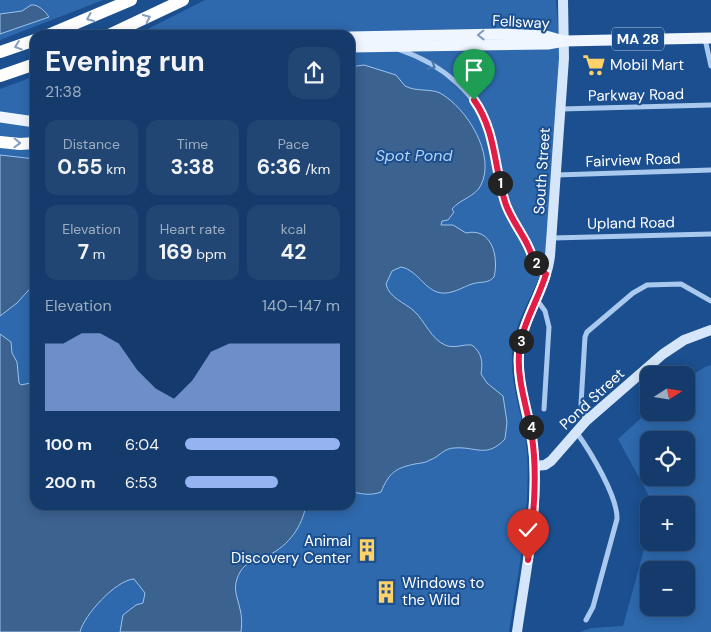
<!DOCTYPE html>
<html lang="en">
<head>
<meta charset="utf-8">
<style>
  :root { --surface:#143b6b; --page:#214673; --text:#f1f3f6; --muted:#9dadc1; --line:#33557e; --accent:#95b2f1 }
  body { margin:0; font-family:"DM Sans",sans-serif; background:var(--page); color:var(--text); height:100vh; display:flex; flex-direction:column; font-size:19px; white-space:nowrap }
  * { box-sizing:border-box; margin:0 }
  p { font-size:16px; color:var(--muted) }
  .icon { flex:none; width:28px; height:28px; fill:none; stroke:currentColor; stroke-width:2; stroke-linecap:round; stroke-linejoin:round }
  .map { position:relative; flex:1; overflow:hidden }
  .panel { position:absolute; left:30px; top:30px; width:325px; height:480px; display:flex; flex-direction:column; background:var(--surface); border-radius:15px; box-shadow:0 2px 12px #0003,0 0 0 1px var(--line) }
  .panel>* { flex:none }
  .needle { width:32px; rotate:78deg }
  .buttons { position:absolute; left:640px; top:366px; display:grid; gap:10px }
  .buttons a { display:grid; place-items:center; width:55px; height:55px; border-radius:10px; background:var(--surface); box-shadow:0 2px 12px #0003,0 0 0 1px var(--line); font-size:25px }
  .pin { position:absolute; display:grid; place-items:center; width:42px; height:42px; color:#fff; margin:-51px -21px; border-radius:50% 50% 50% 0; rotate:-45deg; box-shadow:0 0 5px #0007 }
  .pin .icon { rotate:45deg }
  .km { position:absolute; width:25px; height:25px; margin:-12px; border-radius:50%; background:#222; color:#fff; font-size:14px; line-height:25px; text-align:center }
  .round { display:grid; place-items:center; flex:none; width:52px; height:52px; border-radius:15px; background:var(--page) }
  .summary { display:flex; align-items:center; justify-content:space-between; height:85px; padding:0 15px }
  h1 { font-size:28px; font-weight:700; line-height:38px }
  .metrics { display:grid; grid-template-columns:repeat(3,1fr); gap:8px; height:85px; padding:5px 15px }
  .metrics div { display:grid; align-content:center; border-radius:12px; background:var(--page); text-align:center }
  .metrics b { font-size:21px; font-weight:700 }
  .metrics small { font-size:14px; font-weight:400 }
  .metrics p { font-size:14px }
  .chart { height:140px; padding:10px 15px }
  .chart p { display:flex; justify-content:space-between }
  .chart svg { width:100%; height:90px; margin-top:5px; fill:var(--accent); opacity:.7 }
  ul { padding:0 15px; list-style:none; font-size:16px }
  li { display:grid; grid-template-columns:80px 60px 1fr; align-items:center; height:38px }
  li i { height:12px; border-radius:6px; background:var(--accent) }
  .map>svg:first-child { display:block }
</style>
</head>
<body>
<div class="map">
<svg width="711" height="632" viewBox="0 0 711 632">
  <rect width="100%" height="100%" fill="#1b4f8f"/>
  <g fill="#2e69ad" fill-rule="evenodd">
    <path d="M 0,0 L 103,0 L 0,40 Z"/>
    <path d="M 205,0 L 556,0 L 560,54 L 546,258 C 537,291 514,319 512,354 C 510,387 524,419 527,451 C 531,509 518,575 509,632 L 0,632 L 0,89 L 35,76 L 35,505 L 350,505 L 350,35 L 136,35 Z"/>
    <path d="M 711,365 L 711,632 L 580,632 L 591,628 L 623,626 L 649,531 L 649,542 L 686,542 L 686,505 L 654,505 L 618,439 L 649,411 L 686,412 L 686,379 L 705,367 ZM 649,440 L 686,440 L 686,478 L 649,478 ZM 649,570 L 686,570 L 686,608 L 649,608 Z"/>
  </g>
  <g fill="#3c6290" stroke="#9cc4f0">
    <path d="M 31,5 C 38,4 45,11 49,17 L 0,34 L 0,14 L 22,11 Z"/>
    <path d="M 364,65 L 396,75 L 405,86 L 410,88 C 419,91 431,89 440,93 C 467,108 496,155 481,185 C 475,197 460,199 452,209 L 454,212 L 448,220 L 442,221 L 441,225 L 453,225 L 466,233 C 492,227 499,257 494,277 C 488,284 481,281 472,284 C 463,287 456,292 446,293 C 426,295 419,270 401,267 L 392,271 L 386,284 C 389,298 404,302 414,311 C 425,321 431,339 445,345 C 454,349 463,344 472,345 C 482,353 483,362 481,374 L 487,383 L 503,396 L 507,422 L 505,439 C 486,459 476,446 454,448 C 444,448 439,457 430,460 C 426,463 420,463 415,464 C 395,468 389,473 381,492 C 371,496 360,494 350,491 L 350,67 Z"/>
    <path d="M 0,155 L 35,159 L 35,283 L 17,303 L 0,316 Z"/>
    <path d="M 0,334 L 11,342 L 12,353 L 17,362 L 19,383 L 21,385 L 35,382 L 35,505 L 306,505 C 302,527 289,545 269,555 C 254,562 243,561 237,579 C 233,590 238,599 240,609 C 242,616 242,624 241,632 L 120,632 L 123,615 L 136,605 L 143,603 L 145,593 L 134,579 C 116,580 84,615 80,632 L 0,632 Z"/>
  </g>
  <g fill="none" stroke-linecap="round" stroke-linejoin="round">
    <g stroke="#a9c9ee" stroke-width="5">
      <path d="M 705,39 L 711,66"/>
      <path d="M 400,50 C 442,64 480,95 492,139 C 498,160 498,181 505,202 C 510,218 521,231 528,246 C 533,255 535,269 545,274"/>
      <path d="M 561,109 L 711,105"/>
      <path d="M 556,175 L 711,170"/>
      <path d="M 552,238 L 711,234"/>
      <path d="M 537,300 L 545,311 L 549,327 L 544,409"/>
      <path d="M 586,421 L 581,404 L 585,337 L 587,332 L 633,293 L 647,285 L 681,284 L 711,301"/>
      <path d="M 577,433 C 590,451 618,497 617,519 L 593,607 L 586,620"/>
    </g>
    <g stroke="#d6e6fa" stroke-width="10">
      <path d="M 535,466 L 545,465 L 551,461 L 586,421 L 663,354 L 684,340 L 711,330"/>
      <path d="M 517,632 C 525,575 538,516 534,458 C 532,423 516,387 519,353 C 522,318 546,290 550,256 L 564,58 L 563,0"/>
    </g>
    <g stroke="#f0f6ff" stroke-width="11">
      <path d="M 350,37 L 503,34 L 546,36 L 560,40"/>
      <path d="M 350,47 L 548,44 L 564,41 L 711,38"/>
      <path d="M 0,117 L 35,122"/>
    </g>
    <g stroke="#fff" stroke-width="12">
      <path d="M 48,35 L 131,0"/>
      <path d="M 109,35 L 183,0"/>
      <path d="M 0,52 L 35,40"/>
      <path d="M 0,76 L 35,64"/>
      <path d="M 0,142 L 20,144 L 35,143"/>
    </g>
  </g>
  <defs><path id="oneway-chevron" d="M-2-3.5L2.5 0L-2 3.5" fill="none" stroke-width="1.6" stroke-linecap="round" stroke-linejoin="round" transform="scale(1.25)"/></defs>
  <g stroke="#829ec1">
    <use href="#oneway-chevron" transform="translate(90 18) rotate(157)"/>
    <use href="#oneway-chevron" transform="translate(147 18) rotate(-25)"/>
    <use href="#oneway-chevron" transform="translate(18 46) rotate(161)"/>
    <use href="#oneway-chevron" transform="translate(17 143) rotate(2)"/>
  </g>
  <use stroke="#7b9ac1" href="#oneway-chevron" transform="translate(481 35) rotate(179)"/>
  <use stroke="#4674ac" href="#oneway-chevron" transform="translate(432 66) rotate(31)"/>
  <g fill="none" stroke-linecap="round" stroke-linejoin="round">
    <defs>
      <path id="route" d="M 474,100 C 496,131 494,167 505,202 C 510,218 521,231 528,246 C 533,256 535,269 546,274 C 538,301 521,325 519,354 C 517,382 528,410 532,437 C 538,478 533,519 528,560"/>
    </defs>
    <use href="#route" stroke="#fff" stroke-width="10"/>
    <use href="#route" stroke="#e11d48" stroke-width="6"/>
  </g>
  <defs>
    <symbol id="supermarket-bare" viewBox="-9 -9 18 18"><path d="M-6-5.5h2.5l.6 2H6L4.5 2H-2.5L-4.4-4H-6ZM-1.5 3.2a1.3 1.3 0 1 0 .1 0ZM3 3.2a1.3 1.3 0 1 0 .1 0Z" fill="#ffd166" stroke="#1b4f8f" stroke-width="2.5" paint-order="stroke"/></symbol>
    <symbol id="building-bare" viewBox="-9 -9 18 18"><path d="M-4-6H4V6H1V3H-1V6H-4ZM-2.5-4.3h1.7v1.8h-1.7ZM.8-4.3h1.7v1.8H.8ZM-2.5-1h1.7V.8h-1.7ZM.8-1h1.7V.8H.8Z" fill="#ffd166" stroke="#1b4f8f" stroke-width="2.5" paint-order="stroke"/></symbol>
  </defs>
  <g fill-rule="evenodd">
    <use href="#supermarket-bare" x="578" y="49" width="32" height="32"/>
    <use href="#building-bare" x="351" y="534" width="32" height="32"/>
    <use href="#building-bare" x="370" y="576" width="32" height="32"/>
  </g>
  <g text-anchor="middle" dominant-baseline="central" stroke-width="4" stroke-linejoin="round" paint-order="stroke">
    <rect fill="#1b4f8f" stroke="#bbcadd" stroke-width="1" x="612" y="27.5" width="52" height="23" rx="4"/>
    <g font-size="14" font-weight="bold" fill="#fff">
      <text x="638" y="39">MA 28</text>
    </g>
    <g font-size="15" fill="#fff" stroke="#1b4f8f">
      <text transform="translate(521 22) rotate(3)">Fellsway</text>
      <text transform="translate(636 95) rotate(-1)">Parkway Road</text>
      <text transform="translate(633 160) rotate(-2)">Fairview Road</text>
      <text transform="translate(542 171) rotate(-86)">South Street</text>
      <text transform="translate(631 223) rotate(-1)">Upland Road</text>
      <text transform="translate(592 399) rotate(-43)">Pond Street</text>
    </g>
    <g font-size="15" fill="#fff" stroke="#1b4f8f" text-anchor="start">
      <text x="610" y="65">Mobil Mart</text>
      <text x="351" y="541" text-anchor="end">Animal<tspan x="351" dy="17">Discovery Center</tspan></text>
      <text x="402" y="583">Windows to<tspan x="402" dy="17">the Wild</tspan></text>
    </g>
    <g font-size="16" font-style="italic" fill="#b5d3f5" stroke="#1b4f8f">
      <text x="414" y="155">Spot Pond</text>
    </g>
  </g>
</svg>
<div class="buttons">
<a><svg class="needle" viewBox="-14 -14 28 28"><path d="M0-13l5 13h-10z" fill="#e53935"/><path d="M0 13l5-13h-10z" fill="#9dadc1"/></svg></a>
<a><svg class="icon" aria-label="locate" viewBox="0 0 24 24"><circle cx="12" cy="12" r="6"/><path d="M12 2v4M12 18v4M2 12h4M18 12h4"/></svg></a>
<a>+</a>
<a>−</a>
</div>
<div class="pin" style="left:474px;top:100px;background:#1e9e55"><svg class="icon" aria-label="arrive" viewBox="0 0 24 24"><path d="M6 21V4h12l-3 4 3 4H6"/></svg></div>
<div class="pin" style="left:528px;top:560px;background:#d93025"><svg class="icon" aria-label="check" viewBox="0 0 24 24"><path d="M5 12l5 5 9-10"/></svg></div>
<b class="km" style="left:500px;top:183px">1</b>
<b class="km" style="left:536px;top:263px">2</b>
<b class="km" style="left:521px;top:341px">3</b>
<b class="km" style="left:531px;top:427px">4</b>
<section class="panel">
<div class="summary"><div><h1>Evening run</h1><p>21:38</p></div><a class="round"><svg class="icon" aria-label="share" viewBox="0 0 24 24"><path d="M12 15V3M7 8l5-5 5 5M5 13v7h14v-7"/></svg></a></div>
<div class="metrics">
<div><p>Distance</p><b>0.55<small> km</small></b></div>
<div><p>Time</p><b>3:38</b></div>
<div><p>Pace</p><b>6:36<small> /km</small></b></div>
</div>
<div class="metrics">
<div><p>Elevation</p><b>7<small> m</small></b></div>
<div><p>Heart rate</p><b>169<small> bpm</small></b></div>
<div><p>kcal</p><b>42</b></div>
</div>
<div class="chart"><p><span>Elevation</span>140–147 m</p>
<svg viewBox="0 0 160 44" preserveAspectRatio="none"><path d="M0 44V11L10 11L20 6L30 6L40 11L50 24L60 33L70 38L80 29L90 15L100 11L110 11L120 11L130 11L140 11L150 11L160 11V44z"/></svg>
</div>
<ul>
<li><b>100 m</b>6:04<i style="width:100%"></i></li>
<li><b>200 m</b>6:53<i style="width:60%"></i></li>
</ul>
</section>
</div>
</body>
</html>
